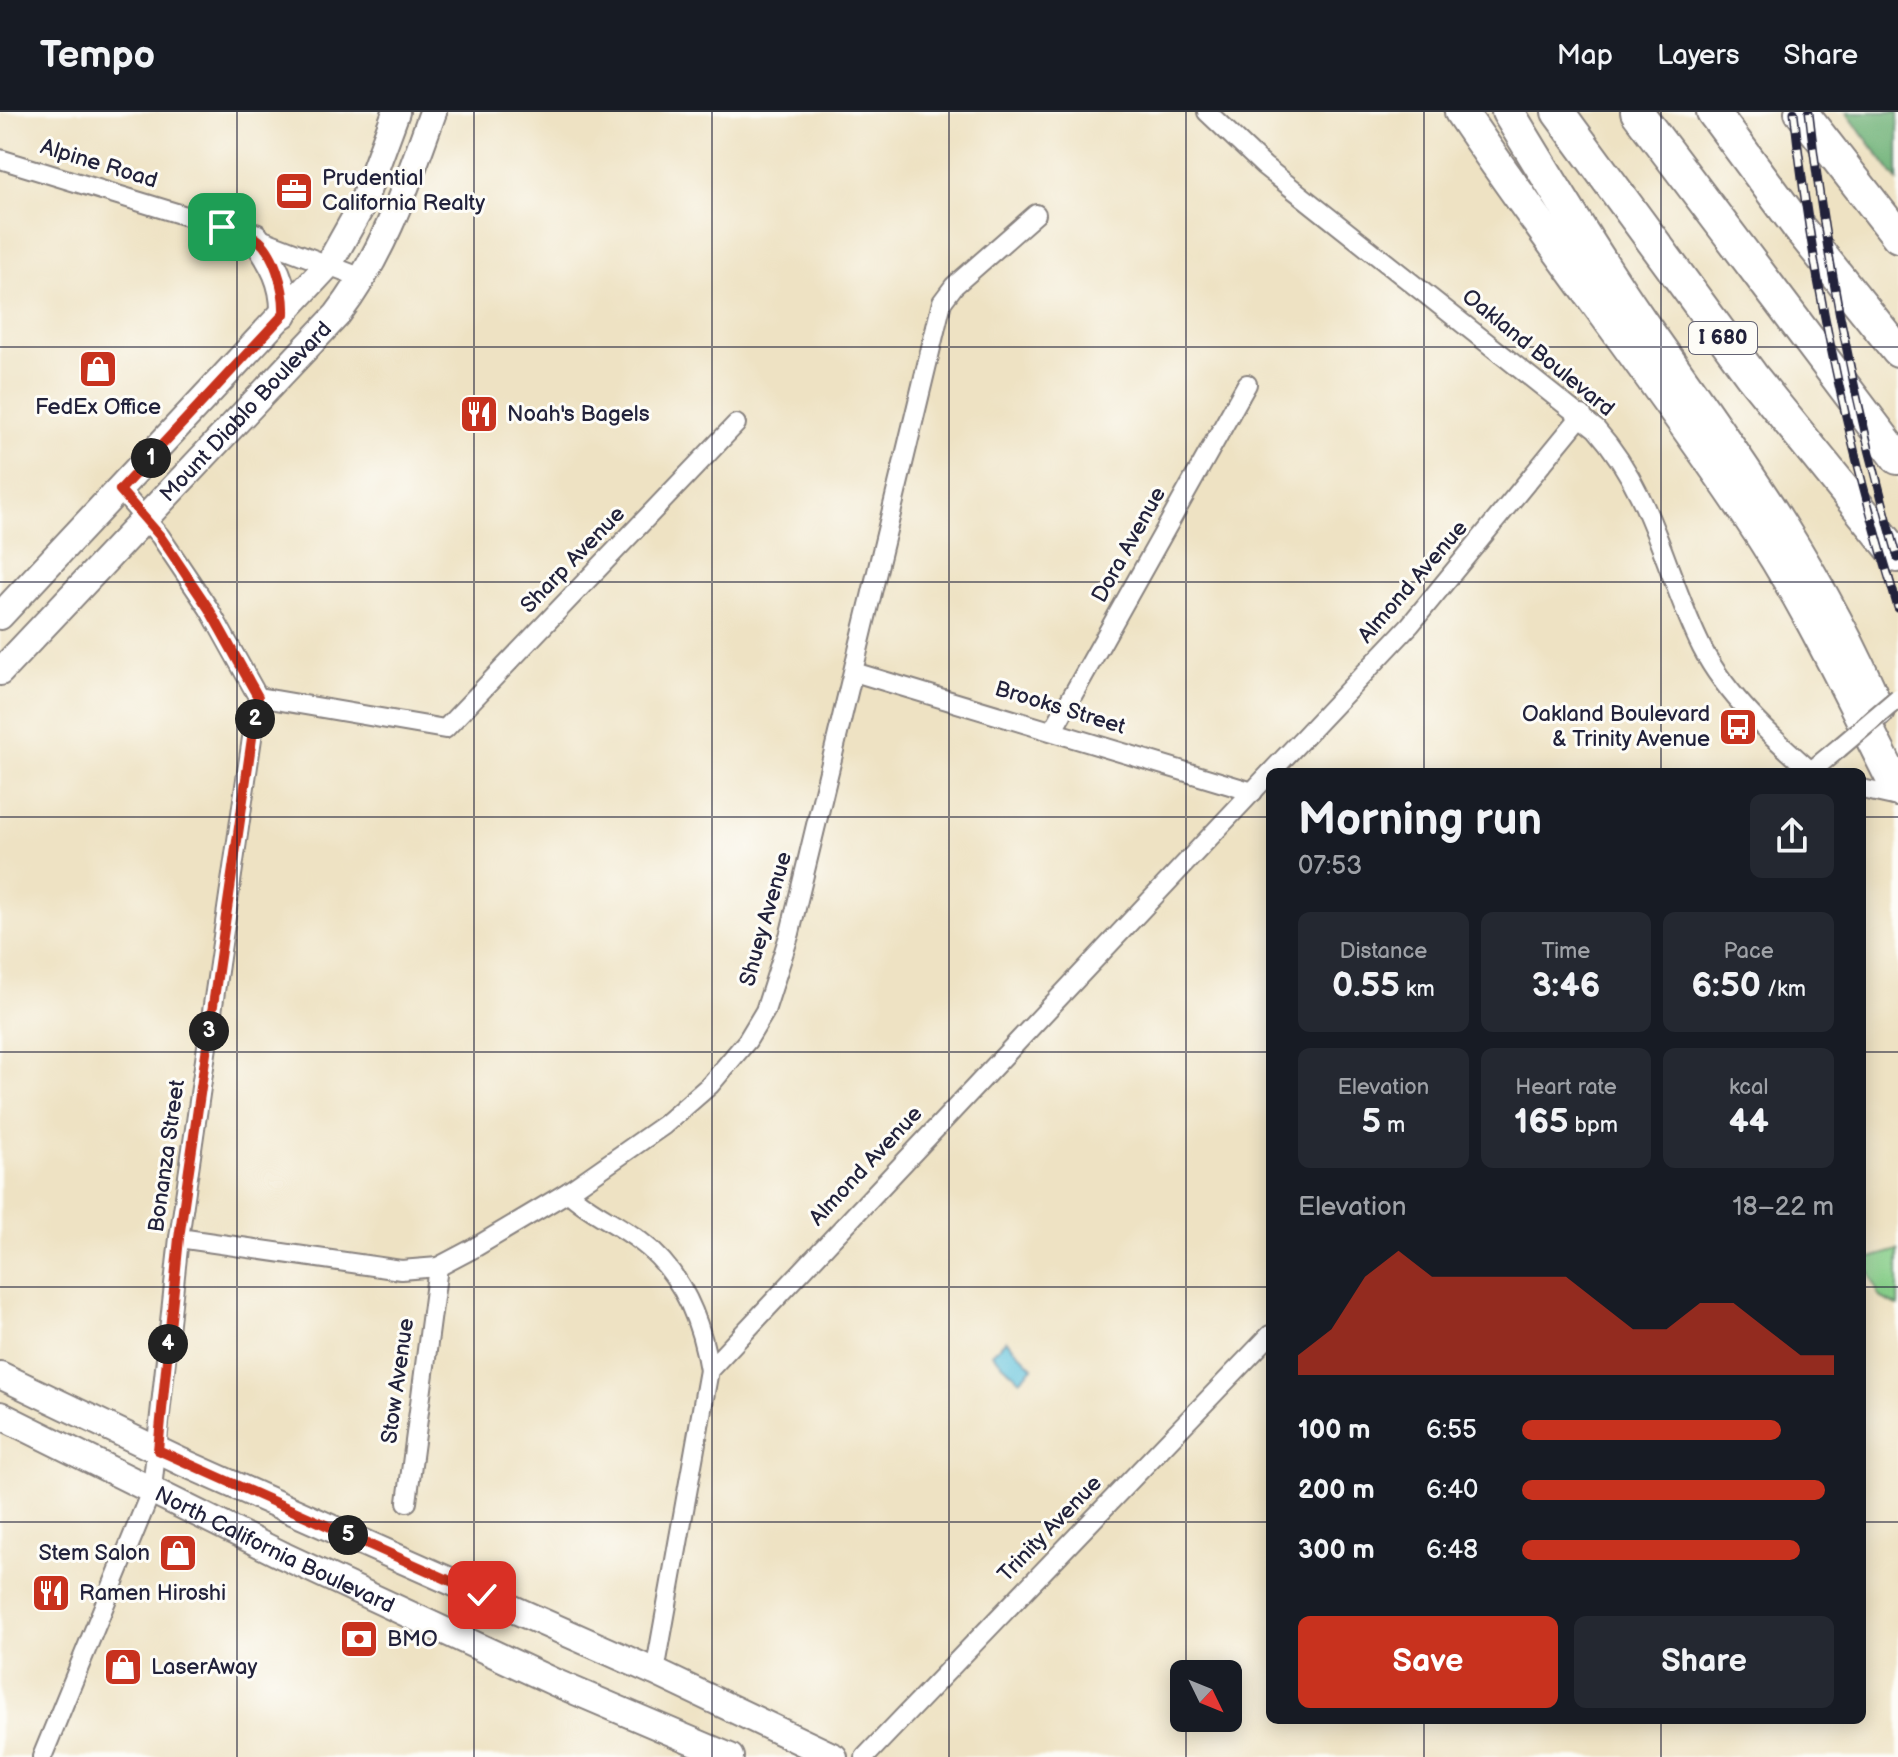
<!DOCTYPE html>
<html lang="en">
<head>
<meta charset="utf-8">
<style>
  :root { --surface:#171b24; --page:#242831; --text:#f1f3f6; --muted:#9ea1a6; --line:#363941; --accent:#c8321e }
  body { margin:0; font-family:"Balsamiq Sans",sans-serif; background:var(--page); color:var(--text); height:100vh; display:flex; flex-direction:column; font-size:30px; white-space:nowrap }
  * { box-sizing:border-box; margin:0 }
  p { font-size:26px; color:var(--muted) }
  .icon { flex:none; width:44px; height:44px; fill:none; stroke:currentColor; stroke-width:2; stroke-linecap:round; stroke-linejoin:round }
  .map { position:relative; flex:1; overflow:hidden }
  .sheet { position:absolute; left:1266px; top:656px; width:600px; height:956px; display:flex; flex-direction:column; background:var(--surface); border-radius:12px; box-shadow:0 4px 20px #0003 }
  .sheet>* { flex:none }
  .needle { width:52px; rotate:133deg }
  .buttons { position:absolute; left:1170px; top:1548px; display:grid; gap:16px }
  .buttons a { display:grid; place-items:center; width:72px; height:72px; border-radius:12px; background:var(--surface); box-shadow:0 4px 20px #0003; font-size:40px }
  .pin { position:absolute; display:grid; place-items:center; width:68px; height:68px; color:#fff; margin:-34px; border-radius:16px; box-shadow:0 4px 12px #0006 }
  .km { position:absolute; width:40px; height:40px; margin:-20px; border-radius:50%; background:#222; color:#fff; font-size:22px; line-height:40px; text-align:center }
  .round { display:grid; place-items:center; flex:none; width:84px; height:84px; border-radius:12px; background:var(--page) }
  .head { display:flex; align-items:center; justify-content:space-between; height:136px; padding:0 32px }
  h1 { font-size:44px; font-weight:700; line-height:60px }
  .metrics { display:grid; grid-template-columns:repeat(3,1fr); gap:12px; height:136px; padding:8px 32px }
  .metrics div { display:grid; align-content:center; border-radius:12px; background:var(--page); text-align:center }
  .metrics b { font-size:34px; font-weight:700 }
  .metrics small { font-size:22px; font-weight:400 }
  .metrics p { font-size:22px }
  .chart { height:224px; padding:16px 32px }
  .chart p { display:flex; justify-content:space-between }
  .chart svg { width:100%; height:144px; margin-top:8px; fill:var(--accent); opacity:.7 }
  .button { display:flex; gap:16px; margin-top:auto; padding:16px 32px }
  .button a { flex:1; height:92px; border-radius:12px; background:var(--accent); color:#fff; font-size:32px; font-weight:700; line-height:92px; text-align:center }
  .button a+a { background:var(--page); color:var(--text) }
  ul { padding:0 32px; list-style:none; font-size:26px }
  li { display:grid; grid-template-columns:128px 96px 1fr; align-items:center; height:60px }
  li i { height:20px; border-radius:10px; background:var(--accent) }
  header { display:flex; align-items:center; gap:48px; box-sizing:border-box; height:112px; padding:0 40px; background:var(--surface); border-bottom:2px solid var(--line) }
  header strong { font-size:38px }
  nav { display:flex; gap:44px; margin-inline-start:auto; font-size:28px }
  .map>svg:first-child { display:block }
</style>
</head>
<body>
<header>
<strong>Tempo</strong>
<nav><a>Map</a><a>Layers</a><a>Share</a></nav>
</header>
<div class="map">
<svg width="1898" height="1645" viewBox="0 0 1898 1645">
  <rect width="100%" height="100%" fill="#fdfcf7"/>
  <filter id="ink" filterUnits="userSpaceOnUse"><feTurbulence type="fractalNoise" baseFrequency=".0125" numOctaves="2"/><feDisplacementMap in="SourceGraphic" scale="16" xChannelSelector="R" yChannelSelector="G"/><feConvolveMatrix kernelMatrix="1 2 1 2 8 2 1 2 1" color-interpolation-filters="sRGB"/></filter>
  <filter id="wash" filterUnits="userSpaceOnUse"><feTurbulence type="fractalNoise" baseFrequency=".006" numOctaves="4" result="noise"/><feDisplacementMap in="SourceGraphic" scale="32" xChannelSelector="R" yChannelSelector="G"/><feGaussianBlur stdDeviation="1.8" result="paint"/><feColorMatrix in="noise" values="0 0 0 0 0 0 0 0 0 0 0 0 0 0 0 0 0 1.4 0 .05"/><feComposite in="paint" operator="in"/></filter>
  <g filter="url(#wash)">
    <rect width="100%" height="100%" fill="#eee2c3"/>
    <path fill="#86cd88" stroke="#547862" stroke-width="2" d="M 1898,1138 L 1898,1194 L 1897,1194 L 1880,1185 L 1864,1148 Z"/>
    <path fill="#6cb074" stroke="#476958" stroke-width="2" d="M 1846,0 L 1898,0 L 1898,69 Z"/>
    <path fill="#5dc1db" stroke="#40728b" stroke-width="2" d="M 1006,1228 L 1033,1255 L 1020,1268 L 992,1242 Z"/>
  </g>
  <g filter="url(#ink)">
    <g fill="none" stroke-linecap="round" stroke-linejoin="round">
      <defs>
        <g id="street">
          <path d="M 1207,0 L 1264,54 L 1596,317 C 1653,381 1665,462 1702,536 C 1726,583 1773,626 1812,660"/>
          <path d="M 0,47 L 255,125 L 365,167"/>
          <path d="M 854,560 L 1253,680"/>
          <path d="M 258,585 L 445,617 L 736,312"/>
          <path d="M 1053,618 L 1247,272"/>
          <path d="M 1271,660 L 1410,513 L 1582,303"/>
          <path d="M 1810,660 L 1839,636"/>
          <path d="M 1862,677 L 1898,685"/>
          <path d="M 568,1080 C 589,1100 617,1111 640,1129 C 682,1160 701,1208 709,1258"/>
          <path d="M 179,1126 L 401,1158 L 438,1155 L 474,1136 L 568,1080 L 664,1013 L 710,973 L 747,929 L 765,899 L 790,821 L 942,190 L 954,174 L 1036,102"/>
          <path d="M 407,1390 L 438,1155"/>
          <path d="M 655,1560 L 709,1258 L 1270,661"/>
          <path d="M 42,1645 L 152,1377 L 179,1126 L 258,585 L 209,497 L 160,424 L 120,378"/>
          <path d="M 865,1645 L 1270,1223"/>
        </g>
        <g id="secondary">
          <path d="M 255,125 C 273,151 285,171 284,202"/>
          <path d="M 0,504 L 329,152 L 361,95 L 396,0"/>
          <path id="s1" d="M 0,560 L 337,203 C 384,142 407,72 433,0"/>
          <path d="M 0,1263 L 182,1350 L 655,1560 L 834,1645"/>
          <path id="s2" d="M 0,1303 L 284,1444 L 554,1570 L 730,1645"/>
        </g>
        <g id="highway">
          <path d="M 1461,0 C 1554,138 1658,268 1750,406 C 1808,491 1851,586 1898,678"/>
          <path d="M 1508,0 C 1551,71 1594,142 1641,210 C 1731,338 1817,453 1878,598"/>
          <path d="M 1558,0 L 1752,264 L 1898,444"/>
          <path d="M 1637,0 L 1898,346"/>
          <path d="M 1713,0 L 1799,116 L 1898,239"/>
          <path d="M 1801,0 L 1898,124"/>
        </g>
      </defs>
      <use href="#street" stroke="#88827f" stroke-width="22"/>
      <use href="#secondary" stroke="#88827f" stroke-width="30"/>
      <use href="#highway" stroke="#88827f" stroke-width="36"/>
      <use href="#street" stroke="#fff" stroke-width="18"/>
      <use href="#secondary" stroke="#fff" stroke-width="26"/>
      <use href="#highway" stroke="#fff" stroke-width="32"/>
      <defs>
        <g id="rail">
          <path d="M 1794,0 C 1812,168 1848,334 1898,496"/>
          <path d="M 1809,0 C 1826,151 1856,300 1898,446"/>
        </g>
      </defs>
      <use href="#rail" stroke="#22223b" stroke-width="9"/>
      <use href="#rail" stroke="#fdfcf7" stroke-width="6" stroke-dasharray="18" stroke-linecap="butt"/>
      <defs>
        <path id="street-bridge" d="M 1839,636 L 1898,586"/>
      </defs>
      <use href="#street-bridge" stroke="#88827f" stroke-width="22" stroke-linecap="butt"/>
      <use href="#street-bridge" stroke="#fff" stroke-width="18"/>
    </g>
  </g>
  <g fill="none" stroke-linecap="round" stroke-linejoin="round" filter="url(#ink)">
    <defs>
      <path id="route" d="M 222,115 C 231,118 243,120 252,124 C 275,135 285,180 284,202 L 120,378 L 160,424 L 209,497 L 258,585 L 179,1126 L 158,1338 L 482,1483"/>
    </defs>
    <use href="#route" stroke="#fff" stroke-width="16"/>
    <use href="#route" stroke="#c8321e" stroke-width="10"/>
  </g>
  <path fill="none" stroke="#22223b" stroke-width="2" stroke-opacity="0.55" d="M 237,0 L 237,1645M 474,0 L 474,1645M 712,0 L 712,1645M 949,0 L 949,1645M 1186,0 L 1186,1562M 1424,0 L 1424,660M 1661,0 L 1661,660M 0,235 L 1898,235M 0,470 L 1898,470M 0,705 L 1270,705M 1862,705 L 1898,705M 0,940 L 1270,940M 1862,940 L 1898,940M 0,1175 L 1270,1175M 1862,1175 L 1898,1175M 0,1410 L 1270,1410M 1862,1410 L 1898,1410M 1186,1606 L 1186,1645M 1424,1608 L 1424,1645M 1661,1608 L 1661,1645"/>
  <defs>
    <symbol id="office-square" viewBox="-11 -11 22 22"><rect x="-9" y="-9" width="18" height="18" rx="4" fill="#c8321e" stroke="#fdfcf7"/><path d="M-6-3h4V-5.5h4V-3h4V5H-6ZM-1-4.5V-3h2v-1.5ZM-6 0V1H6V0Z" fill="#fff"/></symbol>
    <symbol id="shop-square" viewBox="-11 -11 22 22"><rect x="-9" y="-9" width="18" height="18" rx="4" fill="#c8321e" stroke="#fdfcf7"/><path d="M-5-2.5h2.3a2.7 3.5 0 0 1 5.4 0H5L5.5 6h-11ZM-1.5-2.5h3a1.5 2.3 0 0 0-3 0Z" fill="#fff"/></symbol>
    <symbol id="restaurant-square" viewBox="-11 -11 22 22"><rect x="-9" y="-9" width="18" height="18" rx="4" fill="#c8321e" stroke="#fdfcf7"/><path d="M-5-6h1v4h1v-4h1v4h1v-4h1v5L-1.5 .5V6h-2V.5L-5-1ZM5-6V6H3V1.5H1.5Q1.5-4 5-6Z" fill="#fff"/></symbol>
    <symbol id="bus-square" viewBox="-11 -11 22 22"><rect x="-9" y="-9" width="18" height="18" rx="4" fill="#c8321e" stroke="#fdfcf7"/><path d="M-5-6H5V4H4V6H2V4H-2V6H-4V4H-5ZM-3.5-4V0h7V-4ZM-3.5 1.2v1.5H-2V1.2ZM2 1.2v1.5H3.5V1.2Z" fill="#fff"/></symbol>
    <symbol id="bank-square" viewBox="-11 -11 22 22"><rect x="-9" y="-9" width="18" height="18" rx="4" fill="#c8321e" stroke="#fdfcf7"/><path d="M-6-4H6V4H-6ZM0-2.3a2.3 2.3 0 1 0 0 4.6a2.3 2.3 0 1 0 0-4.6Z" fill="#fff"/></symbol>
  </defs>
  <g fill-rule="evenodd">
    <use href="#office-square" x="272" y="57" width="44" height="44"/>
    <use href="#shop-square" x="76" y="235" width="44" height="44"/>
    <use href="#restaurant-square" x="457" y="280" width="44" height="44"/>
    <use href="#bus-square" x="1716" y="593" width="44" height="44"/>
    <use href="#shop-square" x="156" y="1419" width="44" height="44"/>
    <use href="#restaurant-square" x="29" y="1459" width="44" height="44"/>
    <use href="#bank-square" x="337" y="1505" width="44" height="44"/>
    <use href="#shop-square" x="101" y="1533" width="44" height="44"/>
  </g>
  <g text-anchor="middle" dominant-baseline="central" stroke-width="6" stroke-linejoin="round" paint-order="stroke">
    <rect fill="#fdfcf7" stroke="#646373" stroke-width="2" x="1689" y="210" width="68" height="32" rx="6"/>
    <g font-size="20" font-weight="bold" fill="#22223b">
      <text x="1723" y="226">I 680</text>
    </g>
    <g font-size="22" fill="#22223b" stroke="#fdfcf7">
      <text transform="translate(99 52) rotate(17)">Alpine Road</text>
      <text transform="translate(1538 241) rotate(39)">Oakland Boulevard</text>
      <text stroke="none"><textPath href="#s1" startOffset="358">Mount Diablo Boulevard</textPath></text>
      <text transform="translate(1129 433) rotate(-61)">Dora Avenue</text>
      <text transform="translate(573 448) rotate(-46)">Sharp Avenue</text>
      <text transform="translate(1413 470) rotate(-49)">Almond Avenue</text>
      <text transform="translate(1060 596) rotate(17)">Brooks Street</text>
      <text transform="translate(766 807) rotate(-74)">Shuey Avenue</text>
      <text transform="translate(167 1044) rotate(-82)">Bonanza Street</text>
      <text transform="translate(866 1054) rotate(-47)">Almond Avenue</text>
      <text transform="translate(398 1269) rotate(-82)">Stow Avenue</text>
      <text transform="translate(1050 1417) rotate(-46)">Trinity Avenue</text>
      <text stroke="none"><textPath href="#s2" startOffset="306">North California Boulevard</textPath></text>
    </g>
    <g font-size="22" fill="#22223b" stroke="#fdfcf7" text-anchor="start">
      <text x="322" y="66">Prudential<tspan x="322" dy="25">California Realty</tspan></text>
      <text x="98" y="295" text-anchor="middle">FedEx Office</text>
      <text x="507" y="302">Noah's Bagels</text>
      <text x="1710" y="602" text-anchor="end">Oakland Boulevard<tspan x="1710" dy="25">&amp; Trinity Avenue</tspan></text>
      <text x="150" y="1441" text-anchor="end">Stem Salon</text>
      <text x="79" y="1481">Ramen Hiroshi</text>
      <text x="387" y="1527">BMO</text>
      <text x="151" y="1555">LaserAway</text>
    </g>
  </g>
</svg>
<div class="buttons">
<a><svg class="needle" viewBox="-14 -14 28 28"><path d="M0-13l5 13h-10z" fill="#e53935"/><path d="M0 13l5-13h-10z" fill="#9ea1a6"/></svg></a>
</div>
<div class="pin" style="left:222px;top:115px;background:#1e9e55"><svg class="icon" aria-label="arrive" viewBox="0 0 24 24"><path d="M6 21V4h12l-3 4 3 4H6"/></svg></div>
<div class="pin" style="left:482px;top:1483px;background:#d93025"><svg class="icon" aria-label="check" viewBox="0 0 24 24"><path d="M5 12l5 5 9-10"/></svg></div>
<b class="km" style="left:151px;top:346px">1</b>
<b class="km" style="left:255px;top:607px">2</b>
<b class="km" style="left:209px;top:919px">3</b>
<b class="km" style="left:168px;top:1232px">4</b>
<b class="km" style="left:348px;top:1423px">5</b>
<section class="sheet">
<div class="head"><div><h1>Morning run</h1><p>07:53</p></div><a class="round"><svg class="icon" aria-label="share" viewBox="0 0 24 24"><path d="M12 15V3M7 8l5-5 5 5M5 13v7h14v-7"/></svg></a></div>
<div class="metrics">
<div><p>Distance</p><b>0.55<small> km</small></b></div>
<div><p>Time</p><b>3:46</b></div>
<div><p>Pace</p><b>6:50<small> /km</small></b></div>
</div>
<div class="metrics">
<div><p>Elevation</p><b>5<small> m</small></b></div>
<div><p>Heart rate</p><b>165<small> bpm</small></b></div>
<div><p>kcal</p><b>44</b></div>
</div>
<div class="chart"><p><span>Elevation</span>18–22 m</p>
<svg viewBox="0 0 160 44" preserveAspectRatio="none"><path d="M0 44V38L10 30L20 14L30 6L40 14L50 14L60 14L70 14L80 14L90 22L100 30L110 30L120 22L130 22L140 30L150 38L160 38V44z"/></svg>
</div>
<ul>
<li><b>100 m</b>6:55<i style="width:83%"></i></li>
<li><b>200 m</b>6:40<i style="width:97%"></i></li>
<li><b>300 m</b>6:48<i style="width:89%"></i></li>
</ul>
<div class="button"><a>Save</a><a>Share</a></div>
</section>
</div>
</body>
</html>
